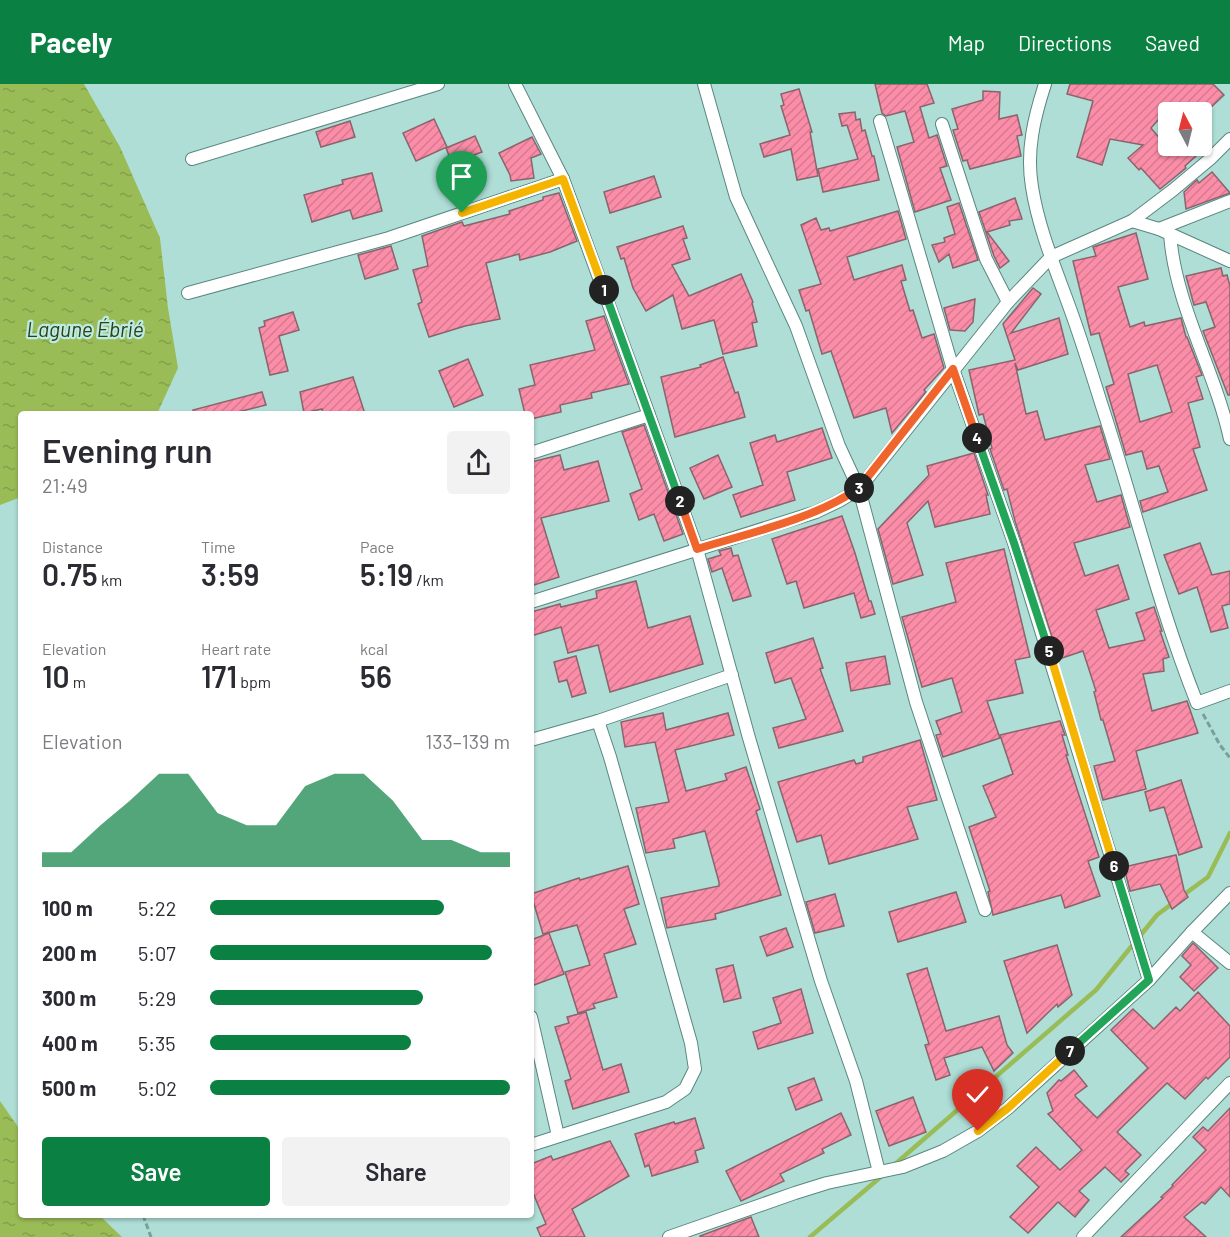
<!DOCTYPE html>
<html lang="en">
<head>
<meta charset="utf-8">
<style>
  :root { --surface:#fff; --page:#f2f2f3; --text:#2b2b33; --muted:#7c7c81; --accent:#0b8043 }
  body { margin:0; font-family:Barlow,sans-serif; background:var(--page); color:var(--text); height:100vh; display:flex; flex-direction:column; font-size:22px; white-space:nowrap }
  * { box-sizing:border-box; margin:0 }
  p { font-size:20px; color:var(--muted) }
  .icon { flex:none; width:33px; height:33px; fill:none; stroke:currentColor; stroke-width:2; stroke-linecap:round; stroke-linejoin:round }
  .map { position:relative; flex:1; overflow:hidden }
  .details { position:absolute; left:18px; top:327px; width:516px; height:807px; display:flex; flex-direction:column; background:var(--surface); border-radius:6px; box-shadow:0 2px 4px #0004 }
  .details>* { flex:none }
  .needle { width:39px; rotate:353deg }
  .tools { position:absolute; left:1158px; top:18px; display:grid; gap:12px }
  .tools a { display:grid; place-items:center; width:54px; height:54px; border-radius:6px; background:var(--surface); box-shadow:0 2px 4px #0004; font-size:30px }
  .pin { position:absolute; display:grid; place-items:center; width:51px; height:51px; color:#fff; margin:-62px -26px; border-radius:50% 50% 50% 0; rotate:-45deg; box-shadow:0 0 6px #0007 }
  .pin .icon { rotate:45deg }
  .km { position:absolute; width:30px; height:30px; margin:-15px; border-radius:50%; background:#222; color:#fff; font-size:16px; line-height:30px; text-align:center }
  .round { display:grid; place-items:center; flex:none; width:63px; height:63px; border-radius:6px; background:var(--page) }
  .summary { display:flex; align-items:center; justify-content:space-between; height:102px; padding:0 24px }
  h1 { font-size:33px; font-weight:600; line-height:45px }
  .figures { display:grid; grid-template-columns:repeat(3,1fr); gap:9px; height:102px; padding:6px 24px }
  .figures div { display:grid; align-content:center }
  .figures b { font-size:30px; font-weight:600 }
  .figures small { font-size:16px; font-weight:400 }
  .figures p { font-size:16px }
  .chart { height:168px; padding:12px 24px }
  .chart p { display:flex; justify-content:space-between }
  .chart svg { width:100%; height:108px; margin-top:6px; fill:var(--accent); opacity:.7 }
  .primary-button { display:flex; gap:12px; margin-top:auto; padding:12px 24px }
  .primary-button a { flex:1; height:69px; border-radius:6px; background:var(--accent); color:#fff; font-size:24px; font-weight:600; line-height:69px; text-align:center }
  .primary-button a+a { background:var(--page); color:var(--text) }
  ul { padding:0 24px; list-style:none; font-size:20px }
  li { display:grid; grid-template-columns:96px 72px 1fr; align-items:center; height:45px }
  li i { height:15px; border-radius:8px; background:var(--accent) }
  header { display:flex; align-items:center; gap:36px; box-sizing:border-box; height:84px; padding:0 30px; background:var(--accent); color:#fff }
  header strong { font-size:28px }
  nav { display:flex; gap:33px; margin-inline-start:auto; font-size:21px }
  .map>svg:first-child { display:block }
</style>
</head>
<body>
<header>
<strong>Pacely</strong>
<nav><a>Map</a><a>Directions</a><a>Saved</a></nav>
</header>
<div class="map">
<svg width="1230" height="1153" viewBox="0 0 1230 1153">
  <defs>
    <pattern id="water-ripples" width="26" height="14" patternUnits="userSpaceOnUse" patternTransform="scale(1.5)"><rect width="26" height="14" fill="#9abc56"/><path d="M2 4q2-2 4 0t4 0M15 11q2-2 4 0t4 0" fill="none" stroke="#83a14a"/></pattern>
    <pattern id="building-hatch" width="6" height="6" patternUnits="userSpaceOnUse" patternTransform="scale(1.5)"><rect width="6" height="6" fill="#fb8da8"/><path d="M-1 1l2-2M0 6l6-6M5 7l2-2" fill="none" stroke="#d67990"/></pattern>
  </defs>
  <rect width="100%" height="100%" fill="#aeded6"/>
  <g fill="url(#water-ripples)">
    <path d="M 0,0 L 84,0 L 120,63 L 160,154 L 168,224 L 178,284 L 157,330 L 21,330 L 21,413 L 0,421 Z"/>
    <path d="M 0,1017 L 21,1047 L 21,1131 L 99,1131 L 122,1153 L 0,1153 Z"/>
  </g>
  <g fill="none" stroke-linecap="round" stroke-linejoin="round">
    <g stroke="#9abc56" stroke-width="4.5">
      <path d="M 1182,812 L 1208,793 L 1230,749"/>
      <path d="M 894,1081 L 1096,906 L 1157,831 L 1173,819"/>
      <path d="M 810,1153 L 883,1091"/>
    </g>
  </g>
  <g fill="url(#building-hatch)" stroke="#8a646c" stroke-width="1.5" fill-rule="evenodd">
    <path d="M 875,0 L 927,0 L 934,19 L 920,23 L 929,54 L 937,51 L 947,82 L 940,84 L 951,116 L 915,128 L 897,63 L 914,58 L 905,27 L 886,32 L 882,29 Z"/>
    <path d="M 1070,0 L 1213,0 L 1224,11 L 1206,28 L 1165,28 L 1151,44 L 1166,62 L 1207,62 L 1185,82 L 1186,84 L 1160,105 L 1141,84 L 1139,86 L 1128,74 L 1143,61 L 1110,55 L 1102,81 L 1077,73 L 1093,17 L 1067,10 Z"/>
    <path d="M 799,5 L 812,48 L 810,48 L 818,92 L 797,96 L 791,65 L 764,73 L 760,60 L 790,51 L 781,22 L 784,21 L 781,10 Z"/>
    <path d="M 983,7 L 1000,8 L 999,35 L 1017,31 L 1022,51 L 1017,52 L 1021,72 L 970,85 L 967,76 L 963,77 L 953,46 L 958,45 L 952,25 L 983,16 Z"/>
    <path d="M 855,28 L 856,36 L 860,35 L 862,47 L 865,46 L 872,72 L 874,72 L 879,96 L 823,108 L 818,85 L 858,75 L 847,41 L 842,42 L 839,30 Z"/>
    <path d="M 434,35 L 447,63 L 416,77 L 403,49 Z"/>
    <path d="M 350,37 L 355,53 L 321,63 L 316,48 Z"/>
    <path d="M 475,52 L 482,68 L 452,79 L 446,64 Z"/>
    <path d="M 532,53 L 541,70 L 531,74 L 534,94 L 511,97 L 510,91 L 499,69 Z"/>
    <path d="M 1212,88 L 1230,109 L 1186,125 L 1184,108 L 1197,96 L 1199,99 Z"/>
    <path d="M 372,89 L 382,127 L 353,135 L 350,126 L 312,138 L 304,111 L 343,100 L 342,96 Z"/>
    <path d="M 654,92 L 661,113 L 610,129 L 604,108 Z"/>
    <path d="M 559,109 L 577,157 L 550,168 L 520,176 L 519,170 L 486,179 L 500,235 L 465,242 L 429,253 L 418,220 L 422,218 L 413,186 L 428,182 L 422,152 L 462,138 L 464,142 L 510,130 L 509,127 L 543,116 L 543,113 Z"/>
    <path d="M 1015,114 L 1022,135 L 1009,137 L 1010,141 L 987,148 L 1009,177 L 1000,184 L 994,172 L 979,128 Z"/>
    <path d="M 959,119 L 978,176 L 953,184 L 949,170 L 939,178 L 932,161 L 945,158 L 944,154 L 955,150 L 947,123 Z"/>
    <path d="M 898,127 L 906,155 L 847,173 L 854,196 L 902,181 L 906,196 L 901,197 L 910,227 L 913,226 L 922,254 L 934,250 L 944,284 L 924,306 L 926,308 L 892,349 L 886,324 L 854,334 L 831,267 L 822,270 L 809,226 L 806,227 L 799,206 L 821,200 L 801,141 L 816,134 L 821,146 L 829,144 L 830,147 Z"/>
    <path d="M 683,142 L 687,154 L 683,155 L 690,175 L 672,181 L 689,212 L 741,190 L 753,218 L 752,219 L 757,238 L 752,239 L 757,262 L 723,270 L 714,236 L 682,245 L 673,211 L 646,227 L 633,204 L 624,174 L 621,175 L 617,163 Z"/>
    <path d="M 1136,149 L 1148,195 L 1118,203 L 1130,243 L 1144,238 L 1145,242 L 1181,234 L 1186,253 L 1187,253 L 1202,291 L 1196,293 L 1203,315 L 1188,319 L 1200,363 L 1193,365 L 1207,406 L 1143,428 L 1140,417 L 1168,408 L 1159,382 L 1147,385 L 1142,367 L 1126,371 L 1106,303 L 1114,300 L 1099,249 L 1091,251 L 1073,177 L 1096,172 L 1093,163 L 1099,161 ZM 1157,281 L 1172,328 L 1140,338 L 1128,290 Z"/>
    <path d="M 391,162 L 398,185 L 365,195 L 358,171 Z"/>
    <path d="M 1221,184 L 1223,192 L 1227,191 L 1230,202 L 1230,311 L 1228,311 L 1203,247 L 1215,243 L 1206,218 L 1194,221 L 1186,192 Z"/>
    <path d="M 1033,204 L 1041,210 L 1011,249 L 1059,234 L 1068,270 L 1018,286 L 1015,279 L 1026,330 L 1037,327 L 1045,356 L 1100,342 L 1110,375 L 1085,381 L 1097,418 L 1121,411 L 1130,443 L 1074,459 L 1085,492 L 1118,481 L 1129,515 L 1096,526 L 1109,564 L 1145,556 L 1136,529 L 1154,523 L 1162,547 L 1160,547 L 1169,573 L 1163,575 L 1164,587 L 1143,590 L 1152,627 L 1187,617 L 1198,649 L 1136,667 L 1146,705 L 1103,716 L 1094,682 L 1115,677 L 1103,636 L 1101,636 L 1094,608 L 1096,607 L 1083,567 L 1059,575 L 1015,437 L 1007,405 L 1004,406 L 990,365 L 992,364 L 983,330 L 979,331 L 969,286 L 1015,276 L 1003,240 Z"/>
    <path d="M 975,215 L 973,238 L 965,247 L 950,246 L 944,224 Z"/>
    <path d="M 293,228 L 299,246 L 279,252 L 288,287 L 270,291 L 259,244 L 265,242 L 264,237 Z"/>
    <path d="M 604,232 L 629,300 L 591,309 L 592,314 L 560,321 L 561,328 L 531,335 L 531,330 L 525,330 L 519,305 L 535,301 L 530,281 L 595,266 L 586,237 Z"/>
    <path d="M 723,273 L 735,309 L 738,308 L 745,333 L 675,353 L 661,293 L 701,283 L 700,281 Z"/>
    <path d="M 468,275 L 483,311 L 454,323 L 439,287 Z"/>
    <path d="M 353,293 L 365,330 L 323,330 L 322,325 L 304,329 L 300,308 Z"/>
    <path d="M 262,308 L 266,321 L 230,330 L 193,330 L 193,326 Z"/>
    <path d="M 644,341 L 683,450 L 664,457 L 654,430 L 639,436 L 630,410 L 642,405 L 622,348 Z"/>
    <path d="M 822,344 L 832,374 L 787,388 L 795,416 L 741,433 L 733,411 L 763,401 L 750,359 L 775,351 L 777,358 Z"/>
    <path d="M 974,369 L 988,411 L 986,411 L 990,430 L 935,443 L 928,417 L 907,439 L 923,491 L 893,500 L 878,445 L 929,391 L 927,382 Z"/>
    <path d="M 560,371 L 564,386 L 598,377 L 609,417 L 541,434 L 559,493 L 531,502 L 531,378 Z"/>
    <path d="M 718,371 L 732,403 L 704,415 L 690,384 Z"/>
    <path d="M 842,432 L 855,469 L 869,517 L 871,517 L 875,530 L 861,534 L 854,509 L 804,524 L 796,497 L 787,500 L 772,455 Z"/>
    <path d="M 1200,459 L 1212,491 L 1230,487 L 1230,520 L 1222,522 L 1228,544 L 1211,548 L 1197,503 L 1179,510 L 1164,471 Z"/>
    <path d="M 731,464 L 733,472 L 738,471 L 751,512 L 733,517 L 722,484 L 712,488 L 708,475 L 721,471 L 719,467 Z"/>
    <path d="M 1004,465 L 1030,573 L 1015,576 L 1023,609 L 987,617 L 1000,654 L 943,673 L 936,651 L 941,650 L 936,637 L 962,628 L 952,594 L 922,603 L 902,533 L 956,518 L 946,479 Z"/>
    <path d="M 636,497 L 648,544 L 690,532 L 703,580 L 610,608 L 598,561 L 568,569 L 561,543 L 531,552 L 531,528 L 560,520 L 561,523 L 597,514 L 596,507 Z"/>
    <path d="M 813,554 L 823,584 L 820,585 L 843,647 L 779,664 L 773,644 L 806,635 L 791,594 L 775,599 L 766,569 Z"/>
    <path d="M 576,572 L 586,609 L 572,613 L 567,596 L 559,598 L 554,578 Z"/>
    <path d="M 885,572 L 890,600 L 851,607 L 846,579 Z"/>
    <path d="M 663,629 L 666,646 L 728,629 L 734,651 L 675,666 L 686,707 L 727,696 L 725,690 L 746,683 L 760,725 L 756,727 L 781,811 L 715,830 L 716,835 L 667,844 L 661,814 L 719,802 L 719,798 L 705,747 L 673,755 L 675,764 L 646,769 L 636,724 L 669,718 L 655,658 L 625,663 L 621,638 Z"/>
    <path d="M 1060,637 L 1065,651 L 1062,651 L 1068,671 L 1066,671 L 1099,773 L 1088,777 L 1100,812 L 1065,824 L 1061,811 L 993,831 L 988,808 L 990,807 L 969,743 L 996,733 L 983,702 L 1013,690 L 1000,651 Z"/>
    <path d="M 920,656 L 937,716 L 907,723 L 918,755 L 829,780 L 821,751 L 797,758 L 778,698 L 854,676 L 856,680 L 863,678 L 863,673 Z"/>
    <path d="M 1181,696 L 1202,763 L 1179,771 L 1164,723 L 1150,727 L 1145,708 Z"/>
    <path d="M 1176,771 L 1184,806 L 1188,813 L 1172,825 L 1160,800 L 1130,807 L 1124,783 Z"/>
    <path d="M 628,782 L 639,820 L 624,825 L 636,860 L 604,870 L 617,913 L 593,920 L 595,924 L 578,929 L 565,888 L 590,881 L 577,841 L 543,850 L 531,810 L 579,794 L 580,796 Z"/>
    <path d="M 956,808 L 966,838 L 898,858 L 889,828 Z"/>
    <path d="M 835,810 L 844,842 L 815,849 L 806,818 Z"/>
    <path d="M 786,844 L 793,863 L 767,872 L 760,853 Z"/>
    <path d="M 549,849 L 564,890 L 534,901 L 531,893 L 531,856 Z"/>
    <path d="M 1193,859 L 1218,884 L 1194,907 L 1180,893 L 1191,881 L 1182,872 Z"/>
    <path d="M 1057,861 L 1072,911 L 1058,923 L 1057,920 L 1027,949 L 1004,877 Z"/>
    <path d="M 733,881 L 741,914 L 724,918 L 716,885 Z"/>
    <path d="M 927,884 L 946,947 L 999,932 L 1007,961 L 1013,969 L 994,987 L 982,963 L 944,974 L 950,991 L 936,996 L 925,961 L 929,960 L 907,890 Z"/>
    <path d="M 801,905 L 813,949 L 758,965 L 753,948 L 781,939 L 773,914 Z"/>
    <path d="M 1198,908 L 1230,942 L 1230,973 L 1208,995 L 1206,993 L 1185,1015 L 1167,999 L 1117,1048 L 1141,1071 L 1125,1087 L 1129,1090 L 1121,1098 L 1105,1083 L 1079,1107 L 1089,1116 L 1075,1133 L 1058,1118 L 1028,1149 L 1010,1133 L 1039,1103 L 1017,1082 L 1036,1063 L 1060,1086 L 1082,1066 L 1048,1030 L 1053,1027 L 1047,1009 L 1059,996 L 1061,997 L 1074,986 L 1087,1002 L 1075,1011 L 1076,1013 L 1097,1034 L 1148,984 L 1111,946 L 1133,925 L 1154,945 L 1176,923 L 1180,927 Z"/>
    <path d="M 586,928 L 603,986 L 621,980 L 629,1008 L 573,1025 L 565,997 L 571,995 L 555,943 L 569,939 L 567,933 Z"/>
    <path d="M 814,994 L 822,1016 L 796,1026 L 788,1004 Z"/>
    <path d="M 913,1013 L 926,1048 L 889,1062 L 876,1027 Z"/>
    <path d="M 1230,1024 L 1230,1113 L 1221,1103 L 1205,1120 L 1202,1118 L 1184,1133 L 1206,1153 L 1121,1153 L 1163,1114 L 1161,1113 L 1173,1102 L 1172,1101 L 1206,1066 L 1193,1053 L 1203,1043 L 1208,1047 Z"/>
    <path d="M 841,1029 L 851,1051 L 822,1065 L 824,1069 L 780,1090 L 784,1097 L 741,1117 L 726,1087 Z"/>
    <path d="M 695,1034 L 704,1064 L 695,1067 L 698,1078 L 652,1092 L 649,1081 L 645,1083 L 635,1050 L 674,1038 L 675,1040 Z"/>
    <path d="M 610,1057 L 629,1092 L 572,1125 L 585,1153 L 541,1153 L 537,1144 L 546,1140 L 531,1104 L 531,1080 L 551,1072 L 553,1076 Z"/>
    <path d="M 751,1133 L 759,1153 L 700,1153 L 700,1152 Z"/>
  </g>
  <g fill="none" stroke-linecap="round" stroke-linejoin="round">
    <defs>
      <g id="minor">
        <path d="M 515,0 L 563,95"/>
        <path d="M 704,0 L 736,113 L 796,242 L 839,362 L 859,405 L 916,618 L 985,826"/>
        <path d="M 1045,0 C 1034,34 1026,67 1032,103 C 1039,148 1058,190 1073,233 C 1083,261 1092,290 1101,319 C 1134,419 1158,521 1197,619 L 1230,607"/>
        <path d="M 880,37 L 953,285 L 1014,459 L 1149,896"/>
        <path d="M 942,40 L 986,175 L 1008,218"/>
        <path d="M 192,75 L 438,0"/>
        <path d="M 1132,137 L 1159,145 L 1230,177"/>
        <path d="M 1159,145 L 1230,117"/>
        <path d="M 1170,150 C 1175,221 1215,286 1230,355"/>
        <path d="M 188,209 L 389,154 L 563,95 L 649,331"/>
        <path d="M 531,369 L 649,331 L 697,465 L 749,654 L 821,897 L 856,997 L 879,1088"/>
        <path d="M 531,518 L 816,428 L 839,417 L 859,405 L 1008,218 L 1051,173 L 1132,137 L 1173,106 L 1210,75 L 1230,55"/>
        <path d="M 531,656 L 598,637 L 732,591"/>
        <path d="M 1192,848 L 1230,809"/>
        <path d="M 531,933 L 558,1052"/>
        <path d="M 531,1061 L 666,1018 L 685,1005 L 695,985 L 691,959 L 610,673 L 598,637"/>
        <path d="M 669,1153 L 795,1109 L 827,1099 L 903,1083 L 943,1067 L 978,1047 L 1008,1024 L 1149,896 L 1192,848 L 1230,879"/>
        <path d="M 1083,1153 L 1230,999"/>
      </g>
    </defs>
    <use href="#minor" stroke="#5a8780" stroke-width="14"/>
    <g stroke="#799f99" stroke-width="3" stroke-dasharray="6 3" stroke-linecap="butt">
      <path d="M 1203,630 L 1220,661 L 1230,674"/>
      <path d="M 143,1131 L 151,1153"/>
    </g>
    <use href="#minor" stroke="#fff" stroke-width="12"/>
  </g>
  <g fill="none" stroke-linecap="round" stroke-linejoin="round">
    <defs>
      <path id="split-1" d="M 462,129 L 563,95 L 604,206"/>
      <path id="split-2" d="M 604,206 L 680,417"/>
      <path id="split-3" d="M 680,417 L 697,465 C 749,449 815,435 859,404"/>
      <path id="split-4" d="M 859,404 L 953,285 L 977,354"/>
      <path id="split-5" d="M 977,354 L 1014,459 L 1049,567"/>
      <path id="split-6" d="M 1049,567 L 1114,782"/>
      <path id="split-7" d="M 1070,967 L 1149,896 L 1114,782"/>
      <path id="split-8" d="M 978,1047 L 1008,1024 L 1070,967"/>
    </defs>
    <use href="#split-1" stroke="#fff" stroke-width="12"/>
    <use href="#split-2" stroke="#fff" stroke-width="12"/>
    <use href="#split-3" stroke="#fff" stroke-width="12"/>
    <use href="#split-4" stroke="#fff" stroke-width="12"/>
    <use href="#split-5" stroke="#fff" stroke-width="12"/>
    <use href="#split-6" stroke="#fff" stroke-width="12"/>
    <use href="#split-7" stroke="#fff" stroke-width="12"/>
    <use href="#split-8" stroke="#fff" stroke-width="12"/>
    <use href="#split-1" stroke="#f5b400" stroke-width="8"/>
    <use href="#split-2" stroke="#22a559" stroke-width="8"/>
    <use href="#split-3" stroke="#f0652b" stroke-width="8"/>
    <use href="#split-4" stroke="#f0652b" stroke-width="8"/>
    <use href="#split-5" stroke="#22a559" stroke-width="8"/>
    <use href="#split-6" stroke="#f5b400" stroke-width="8"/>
    <use href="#split-7" stroke="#22a559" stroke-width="8"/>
    <use href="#split-8" stroke="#f5b400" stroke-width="8"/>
  </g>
  <g text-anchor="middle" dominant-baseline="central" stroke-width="4.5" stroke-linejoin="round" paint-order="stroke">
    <g font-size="21" font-style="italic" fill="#313f15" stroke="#bbebe4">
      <text x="85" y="244">Lagune Ébrié</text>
    </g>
  </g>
</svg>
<div class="tools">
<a><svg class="needle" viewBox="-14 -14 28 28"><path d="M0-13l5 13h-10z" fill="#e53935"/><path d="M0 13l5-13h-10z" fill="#7c7c81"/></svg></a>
</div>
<div class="pin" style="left:462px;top:129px;background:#1e9e55"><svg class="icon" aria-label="arrive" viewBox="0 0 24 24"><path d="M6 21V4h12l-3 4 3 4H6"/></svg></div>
<div class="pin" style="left:978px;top:1047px;background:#d93025"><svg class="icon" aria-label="check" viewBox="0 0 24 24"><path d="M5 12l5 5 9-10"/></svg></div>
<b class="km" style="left:604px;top:206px">1</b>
<b class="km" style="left:680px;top:417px">2</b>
<b class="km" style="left:859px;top:404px">3</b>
<b class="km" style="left:977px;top:354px">4</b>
<b class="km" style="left:1049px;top:567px">5</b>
<b class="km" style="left:1114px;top:782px">6</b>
<b class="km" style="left:1070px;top:967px">7</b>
<section class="details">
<div class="summary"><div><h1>Evening run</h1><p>21:49</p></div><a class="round"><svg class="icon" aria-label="share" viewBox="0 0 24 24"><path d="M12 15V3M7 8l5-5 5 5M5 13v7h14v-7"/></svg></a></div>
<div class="figures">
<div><p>Distance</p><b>0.75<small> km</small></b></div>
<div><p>Time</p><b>3:59</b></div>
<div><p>Pace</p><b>5:19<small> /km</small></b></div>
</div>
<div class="figures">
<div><p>Elevation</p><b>10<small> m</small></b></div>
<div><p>Heart rate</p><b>171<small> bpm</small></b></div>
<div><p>kcal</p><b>56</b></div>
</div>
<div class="chart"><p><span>Elevation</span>133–139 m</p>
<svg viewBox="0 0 160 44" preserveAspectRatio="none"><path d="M0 44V38L10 38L20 27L30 17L40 6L50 6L60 22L70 27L80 27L90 11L100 6L110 6L120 17L130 33L140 33L150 38L160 38V44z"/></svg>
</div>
<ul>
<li><b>100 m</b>5:22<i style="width:78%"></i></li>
<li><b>200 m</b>5:07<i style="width:94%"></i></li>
<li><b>300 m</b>5:29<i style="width:71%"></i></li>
<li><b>400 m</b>5:35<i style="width:67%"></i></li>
<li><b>500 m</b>5:02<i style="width:100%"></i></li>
</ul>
<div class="primary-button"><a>Save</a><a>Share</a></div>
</section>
</div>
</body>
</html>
